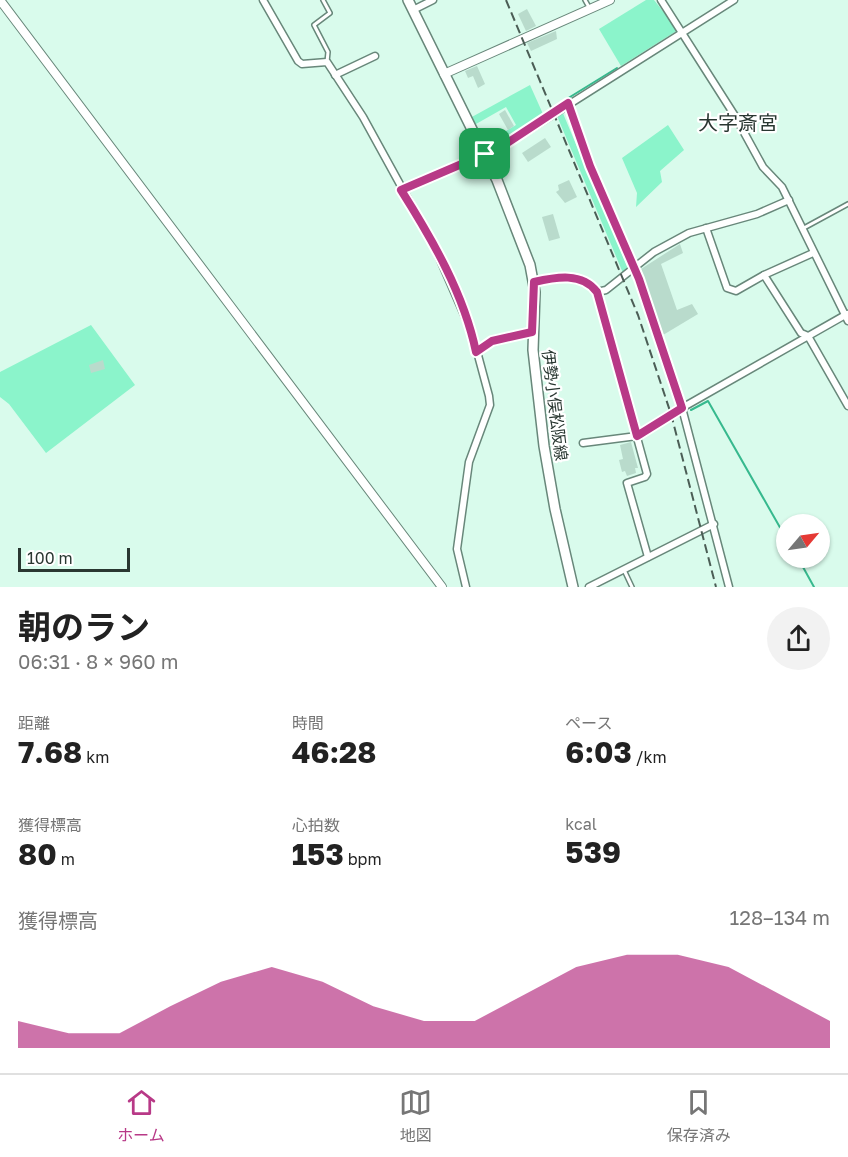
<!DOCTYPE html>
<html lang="ja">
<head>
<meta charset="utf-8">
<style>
  :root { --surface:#fff; --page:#f2f2f2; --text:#222; --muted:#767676; --line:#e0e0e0; --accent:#b83987 }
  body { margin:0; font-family:"Golos Text","Noto Sans JP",sans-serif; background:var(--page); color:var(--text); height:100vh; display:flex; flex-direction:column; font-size:22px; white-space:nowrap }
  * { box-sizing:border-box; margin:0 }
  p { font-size:20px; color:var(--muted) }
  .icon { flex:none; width:33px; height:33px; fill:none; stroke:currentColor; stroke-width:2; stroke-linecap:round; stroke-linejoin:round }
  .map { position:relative; height:587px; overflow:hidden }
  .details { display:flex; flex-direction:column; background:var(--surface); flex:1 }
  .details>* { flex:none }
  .needle { width:39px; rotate:61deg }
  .controls { position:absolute; left:776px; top:514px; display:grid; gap:12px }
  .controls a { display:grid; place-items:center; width:54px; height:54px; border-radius:50%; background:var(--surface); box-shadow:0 2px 4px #0004; font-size:30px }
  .scale { position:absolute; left:18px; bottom:15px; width:112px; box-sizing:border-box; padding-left:6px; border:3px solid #293731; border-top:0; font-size:16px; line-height:21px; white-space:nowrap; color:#293731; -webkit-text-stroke:4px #fff; paint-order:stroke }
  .pin { position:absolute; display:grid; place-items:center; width:51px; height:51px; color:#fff; margin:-26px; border-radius:12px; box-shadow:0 3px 9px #0006 }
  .round { display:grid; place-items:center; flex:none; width:63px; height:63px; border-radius:32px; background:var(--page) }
  .headline { display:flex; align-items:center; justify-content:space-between; height:102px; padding:0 18px }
  h1 { font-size:33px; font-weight:700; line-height:45px }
  .figures { display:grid; grid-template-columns:repeat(3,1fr); gap:9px; height:102px; padding:6px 18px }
  .figures div { display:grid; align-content:center }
  .figures b { font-size:30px; font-weight:700 }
  .figures small { font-size:16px; font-weight:400 }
  .figures p { font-size:16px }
  .chart { height:168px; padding:12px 18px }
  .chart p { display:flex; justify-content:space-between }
  .chart svg { width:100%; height:108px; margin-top:6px; fill:var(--accent); opacity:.7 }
  .menu { display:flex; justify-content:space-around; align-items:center; height:84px; border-top:2px solid var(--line); background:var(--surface); font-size:16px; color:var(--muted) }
  .menu a { display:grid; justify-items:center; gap:3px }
  .menu .on { color:var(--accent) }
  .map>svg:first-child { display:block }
</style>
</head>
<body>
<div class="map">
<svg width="848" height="587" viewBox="0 0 848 587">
  <rect width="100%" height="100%" fill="#d9fbec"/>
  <g fill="#8bf4cb">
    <path d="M 646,0 L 654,0 L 678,30 L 621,66 L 599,29 Z"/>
    <path d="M 530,85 L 543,114 L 507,139 L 501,134 L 516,125 L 506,107 L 476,124 L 470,118 Z"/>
    <path d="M 562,111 L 627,266 L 628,269 L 623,273 L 560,123 L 557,116 Z"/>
    <path d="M 668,125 L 684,150 L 660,171 L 662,182 L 636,207 L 637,193 L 622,158 Z"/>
    <path d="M 91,325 L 135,385 L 46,453 L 9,404 L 0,397 L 0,372 Z"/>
  </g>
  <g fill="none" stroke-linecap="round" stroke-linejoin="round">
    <g stroke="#37b98e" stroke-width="2">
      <path d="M 557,105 L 617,68"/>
      <path d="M 691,410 L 708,401 L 786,538"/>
      <path d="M 798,558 L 814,587"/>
    </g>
  </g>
  <g fill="#b9dbcc">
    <path d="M 527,9 L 536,26 L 526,31 L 518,14 Z"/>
    <path d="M 556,31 L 557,39 L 531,51 L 527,43 Z"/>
    <path d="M 477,66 L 485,84 L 478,88 L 473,76 L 468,78 L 465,71 Z"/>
    <path d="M 505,110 L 514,126 L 508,130 L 499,114 Z"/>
    <path d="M 545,138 L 551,147 L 528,162 L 522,153 Z"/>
    <path d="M 569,180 L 577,197 L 565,203 L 556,192 L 559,190 L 558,185 Z"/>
    <path d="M 553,214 L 560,238 L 549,241 L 542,217 Z"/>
    <path d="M 680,244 L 683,253 L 661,264 L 677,310 L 692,304 L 698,314 L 663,335 L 641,269 Z"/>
    <path d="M 103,360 L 105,369 L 91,373 L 89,365 Z"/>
    <path d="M 631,442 L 638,468 L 635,468 L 636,473 L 627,476 L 625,471 L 622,472 L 619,460 L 623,459 L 620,445 Z"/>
  </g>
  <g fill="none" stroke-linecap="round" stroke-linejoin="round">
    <defs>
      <g id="service">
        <path d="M 323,0 L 330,13 L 314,25 L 328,52 L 327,62"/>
        <path d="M 585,0 L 590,9"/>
        <path d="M 442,171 L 484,155"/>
        <path d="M 802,229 L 848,204"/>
        <path d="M 624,570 L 632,587"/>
      </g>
      <g id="minor">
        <path d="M 263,0 L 298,61 L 302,64 L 327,62 L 363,117 L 435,248 L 472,333 L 489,396 L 490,405 L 469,462 L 457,549 L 466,587"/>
        <path d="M 661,0 L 735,116 L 763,167 L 782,187 L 848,321"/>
        <path d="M 413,10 L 433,0"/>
        <path d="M 335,75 L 375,56"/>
        <path d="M 568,103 L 590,166 L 639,279 L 682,408 L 729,587"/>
        <path d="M 486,157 L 734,0"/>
        <path d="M 401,190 L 441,172"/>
        <path d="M 706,228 L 727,288 L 736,291 L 764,275"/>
        <path d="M 813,253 L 764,275 L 801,333 L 808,336 L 848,406"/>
        <path d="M 534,281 C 556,277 582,272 597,292 L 606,290 L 654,252 L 689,233 L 757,214 L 789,200"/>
        <path d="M 597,292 L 647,474 L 645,477 L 627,483 L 648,557"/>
        <path d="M 476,352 L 492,341 L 532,332"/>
        <path d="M 583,443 L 637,436 L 666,417 L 847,314"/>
        <path d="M 589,587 L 714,524"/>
      </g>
      <g id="tertiary">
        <path d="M 0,0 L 442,587"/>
        <path d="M 444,74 L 610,0"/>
      </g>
      <path id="secondary" d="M 408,0 L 497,180 L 530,265 L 535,292 L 533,350 L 544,446 L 555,509 L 573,587"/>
    </defs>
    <use href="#service" stroke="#68877a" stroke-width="6"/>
    <use href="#minor" stroke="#68877a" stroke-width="9"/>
    <use href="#tertiary" stroke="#68877a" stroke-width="10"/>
    <use href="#secondary" stroke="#68877a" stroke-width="12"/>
    <use href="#service" stroke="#fff" stroke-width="3"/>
    <use href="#minor" stroke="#fff" stroke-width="6"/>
    <use href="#tertiary" stroke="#fff" stroke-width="8"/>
    <use href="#secondary" stroke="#fff" stroke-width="9"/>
    <path stroke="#4b5d55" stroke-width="2" stroke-dasharray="9 4.5" stroke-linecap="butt" d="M 506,0 L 638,315 L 671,414 L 716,587"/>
  </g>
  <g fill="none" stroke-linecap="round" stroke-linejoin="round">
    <defs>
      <path id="route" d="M 568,103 L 590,166 L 639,279 L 682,408 L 637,436 L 597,292 C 582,272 556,277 534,282 L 532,332 L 492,341 L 476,352 C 464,294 432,239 401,190 L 485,154 L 486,157 Z"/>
    </defs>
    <use href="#route" stroke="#fff" stroke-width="12"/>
    <use href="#route" stroke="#b83987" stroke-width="8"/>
  </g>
  <g text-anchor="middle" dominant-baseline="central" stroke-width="4.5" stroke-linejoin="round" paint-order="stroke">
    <g font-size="16" fill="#293731" stroke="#fff">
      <text transform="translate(555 405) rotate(83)">伊勢小俣松阪線</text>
    </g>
    <g font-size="20" fill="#293731" stroke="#fff">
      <text x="738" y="122">大字斎宮</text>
    </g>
  </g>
</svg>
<div class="controls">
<a><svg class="needle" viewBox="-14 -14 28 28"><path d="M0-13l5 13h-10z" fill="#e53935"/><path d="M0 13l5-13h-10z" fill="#767676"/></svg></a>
</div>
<div class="scale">100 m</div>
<div class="pin" style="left:485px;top:154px;background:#1e9e55"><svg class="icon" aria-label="arrive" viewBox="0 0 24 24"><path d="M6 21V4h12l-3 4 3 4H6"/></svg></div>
</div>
<section class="details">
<div class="headline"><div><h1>朝のラン</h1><p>06:31 · 8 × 960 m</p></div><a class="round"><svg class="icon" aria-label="share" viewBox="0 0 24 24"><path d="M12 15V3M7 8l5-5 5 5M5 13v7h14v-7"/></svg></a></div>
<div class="figures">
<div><p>距離</p><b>7.68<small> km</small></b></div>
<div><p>時間</p><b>46:28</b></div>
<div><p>ペース</p><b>6:03<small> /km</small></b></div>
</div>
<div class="figures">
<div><p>獲得標高</p><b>80<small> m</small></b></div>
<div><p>心拍数</p><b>153<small> bpm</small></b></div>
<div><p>kcal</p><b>539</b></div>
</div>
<div class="chart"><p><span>獲得標高</span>128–134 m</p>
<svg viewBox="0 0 160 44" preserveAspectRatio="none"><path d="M0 44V33L10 38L20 38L30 27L40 17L50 11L60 17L70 27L80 33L90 33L100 22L110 11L120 6L130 6L140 11L150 22L160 33V44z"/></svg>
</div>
</section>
<nav class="menu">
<a class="on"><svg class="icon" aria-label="home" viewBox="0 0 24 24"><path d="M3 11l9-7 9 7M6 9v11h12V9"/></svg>ホーム</a>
<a><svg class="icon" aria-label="map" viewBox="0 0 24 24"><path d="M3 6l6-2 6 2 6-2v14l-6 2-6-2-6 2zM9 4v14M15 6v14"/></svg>地図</a>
<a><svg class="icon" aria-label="saved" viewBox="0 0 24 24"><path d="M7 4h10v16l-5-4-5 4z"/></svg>保存済み</a>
</nav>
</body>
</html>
